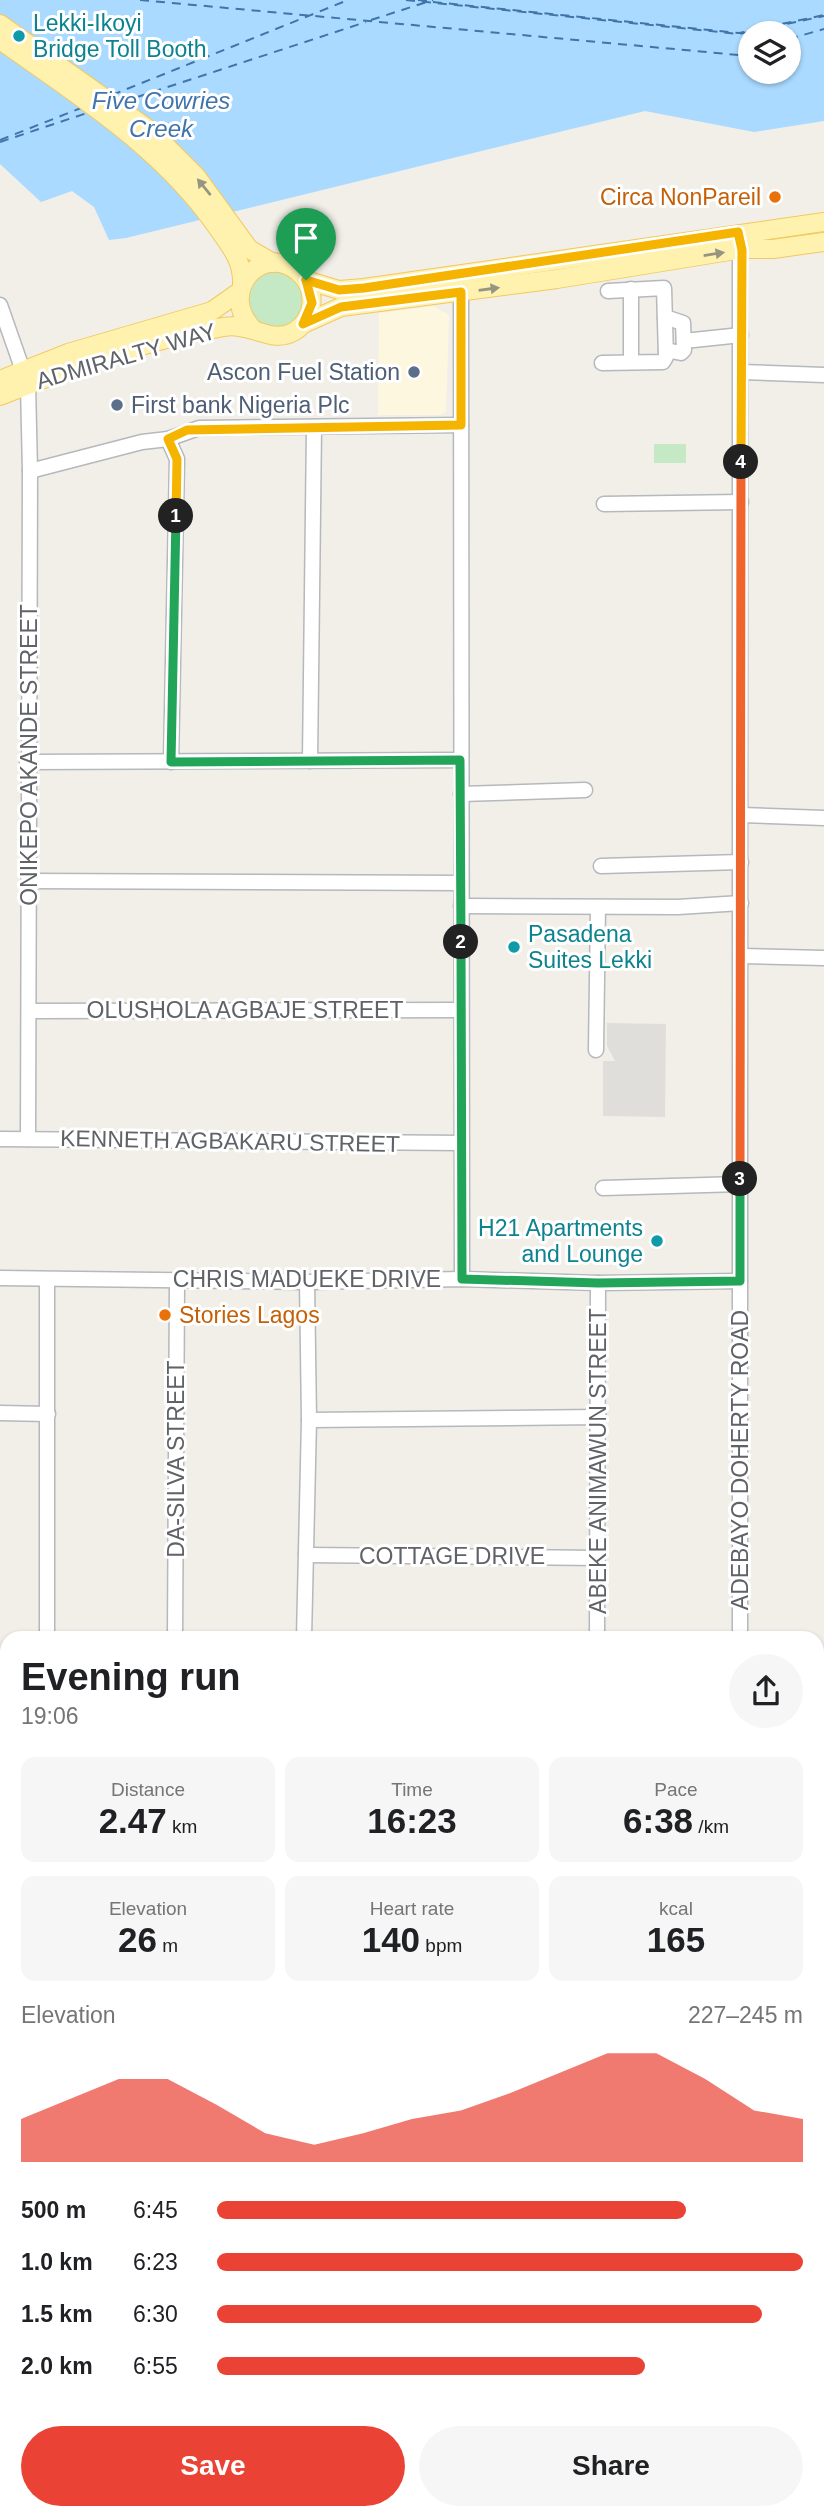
<!DOCTYPE html>
<html lang="en">
<head>
<meta charset="utf-8">
<style>
  :root { --surface:#fff; --page:#f6f6f6; --text:#202124; --muted:#757577; --accent:#ea4335 }
  body { margin:0; font-family:Helvetica,sans-serif; background:var(--page); color:var(--text); height:100vh; display:flex; flex-direction:column; font-size:26px; white-space:nowrap }
  * { box-sizing:border-box; margin:0 }
  p { font-size:23px; color:var(--muted) }
  .icon { flex:none; width:38px; height:38px; fill:none; stroke:currentColor; stroke-width:2; stroke-linecap:round; stroke-linejoin:round }
  .map { position:relative; flex:1; overflow:hidden }
  .panel { position:absolute; left:0px; top:1631px; width:824px; height:889px; display:flex; flex-direction:column; background:var(--surface); border-radius:21px 21px 0 0; box-shadow:0 2px 5px #0004 }
  .panel>* { flex:none }
  .buttons { position:absolute; left:738px; top:21px; display:grid; gap:14px }
  .buttons a { display:grid; place-items:center; width:63px; height:63px; border-radius:50%; background:var(--surface); box-shadow:0 2px 5px #0004; font-size:35px }
  .pin { position:absolute; display:grid; place-items:center; width:60px; height:60px; color:#fff; margin:-72px -30px; border-radius:50% 50% 50% 0; rotate:-45deg; box-shadow:0 0 7px #0007 }
  .pin .icon { rotate:45deg }
  .km { position:absolute; width:35px; height:35px; margin:-18px; border-radius:50%; background:#222; color:#fff; font-size:19px; line-height:35px; text-align:center }
  .round { display:grid; place-items:center; flex:none; width:74px; height:74px; border-radius:37px; background:var(--page) }
  .head { display:flex; align-items:center; justify-content:space-between; height:119px; padding:0 21px }
  h1 { font-size:38px; font-weight:600; line-height:52px }
  .metrics { display:grid; grid-template-columns:repeat(3,1fr); gap:10px; height:119px; padding:7px 21px }
  .metrics div { display:grid; align-content:center; border-radius:14px; background:var(--page); text-align:center }
  .metrics b { font-size:35px; font-weight:600 }
  .metrics small { font-size:19px; font-weight:400 }
  .metrics p { font-size:19px }
  .chart { height:196px; padding:14px 21px }
  .chart p { display:flex; justify-content:space-between }
  .chart svg { width:100%; height:126px; margin-top:7px; fill:var(--accent); opacity:.7 }
  .button { display:flex; gap:14px; margin-top:auto; padding:14px 21px }
  .button a { flex:1; height:80px; border-radius:42px; background:var(--accent); color:#fff; font-size:28px; font-weight:600; line-height:80px; text-align:center }
  .button a+a { background:var(--page); color:var(--text) }
  ul { padding:0 21px; list-style:none; font-size:23px }
  li { display:grid; grid-template-columns:112px 84px 1fr; align-items:center; height:52px }
  li i { height:18px; border-radius:9px; background:var(--accent) }
  .map>svg:first-child { display:block }
</style>
</head>
<body>
<div class="map">
<svg width="824" height="2520" viewBox="0 0 824 2520">
  <rect width="100%" height="100%" fill="#f1efe8"/>
  <path fill="#fef7e0" d="M 433,306 L 449,315 L 446,412 L 440,415 L 378,415 L 379,313 Z"/>
  <path fill="#e0deda" d="M 607,1023 L 666,1024 L 665,1117 L 603,1116 L 603,1061 L 615,1061 L 607,1046 Z"/>
  <g fill="#c5e8c5">
    <circle cx="276" cy="300" r="29"/>
    <rect x="654" y="444" width="32" height="19"/>
  </g>
  <path fill="#aadaff" fill-rule="evenodd" d="M 0,0 L 824,0 L 824,121 L 754,132 L 645,111 L 126,238 L 109,240 L 94,207 L 72,191 L 41,202 L 0,164 ZM 751,33 L 789,33 L 789,72 L 751,72 Z"/>
  <g fill="none" stroke-linecap="round" stroke-linejoin="round">
    <g stroke="#aadaff" stroke-width="2.5">
      <path d="M 0,1855 L 7,1855"/>
      <path d="M 817,1857 L 824,1857"/>
    </g>
    <g stroke="#4174aa" stroke-width="2" stroke-dasharray="9 7" stroke-linecap="butt">
      <path d="M 140,0 L 739,55 L 751,51"/>
      <path d="M 406,0 L 739,34 L 824,16"/>
      <path d="M 418,0 L 427,1"/>
      <path d="M 433,2 L 739,33 L 824,15"/>
      <path d="M 371,20 L 433,0"/>
      <path d="M 789,39 L 824,29"/>
      <path d="M 112,95 L 348,0"/>
      <path d="M 122,102 L 366,22"/>
      <path d="M 0,140 L 81,108"/>
      <path d="M 0,142 L 90,112"/>
    </g>
    <defs>
      <g id="minor">
        <path d="M 461,292 L 462,1279"/>
        <path d="M 0,305 L 28,385 L 30,471 L 28,1139"/>
        <path d="M 665,317 L 683,323 L 684,350 L 681,353 L 666,350"/>
        <path d="M 684,341 L 741,335"/>
        <path d="M 631,362 L 631,289"/>
        <path d="M 602,363 L 663,362 L 666,357 L 664,288 L 608,291"/>
        <path d="M 741,372 L 824,375"/>
        <path d="M 168,439 L 177,459 L 171,762"/>
        <path d="M 30,471 L 142,442 L 168,439 L 199,428 L 461,425"/>
        <path d="M 604,504 L 741,502"/>
        <path d="M 310,761 L 314,427"/>
        <path d="M 27,762 L 460,760"/>
        <path d="M 461,794 L 585,790"/>
        <path d="M 741,815 L 824,818"/>
        <path d="M 601,866 L 741,862"/>
        <path d="M 30,881 L 461,883"/>
        <path d="M 461,906 L 678,907 L 741,903"/>
        <path d="M 741,956 L 824,958"/>
        <path d="M 29,1011 L 461,1010"/>
        <path d="M 596,1050 L 598,907"/>
        <path d="M 0,1139 L 461,1143"/>
        <path d="M 603,1188 L 740,1184"/>
        <path d="M 0,1278 L 307,1282 L 462,1279 L 598,1283 L 740,1281"/>
        <path d="M 0,1413 L 48,1414"/>
        <path d="M 309,1420 L 599,1417"/>
        <path d="M 306,1555 L 598,1558"/>
        <path d="M 47,1638 L 47,1280"/>
        <path d="M 175,1638 L 177,1280"/>
        <path d="M 304,1638 L 309,1420 L 307,1282"/>
        <path d="M 597,1638 L 598,1283"/>
        <path d="M 740,1638 L 740,240"/>
        <path d="M 817,1691 L 824,1691"/>
        <path d="M 817,1944 L 824,1944"/>
        <path d="M 0,1948 L 7,1948"/>
        <path d="M 0,2070 L 7,2070"/>
        <path d="M 817,2077 L 824,2077"/>
        <path d="M 0,2200 L 7,2200"/>
        <path d="M 0,2339 L 7,2339"/>
        <path d="M 817,2375 L 824,2375"/>
        <path d="M 45,2513 L 45,2520"/>
        <path d="M 176,2513 L 181,2520"/>
        <path d="M 533,2513 L 533,2520"/>
        <path d="M 698,2513 L 824,2514"/>
        <path d="M 0,2517 L 2,2520"/>
        <path d="M 304,2520 L 304,2513"/>
        <path d="M 435,2520 L 435,2513"/>
      </g>
      <g id="major">
        <path d="M 0,24 L 151,131 L 196,176 L 249,249 L 273,263"/>
        <path d="M 0,40 C 79,96 161,147 217,227 C 230,246 243,260 242,284"/>
        <path d="M 306,280 L 339,290 L 364,288 L 824,222"/>
        <path d="M 303,324 L 341,307 L 557,279 L 742,249 L 773,249 L 824,242"/>
        <path d="M 0,380 L 68,353 L 212,311 L 239,292"/>
        <path d="M 0,396 C 68,369 140,342 213,329 C 221,327 231,325 239,327 C 259,329 275,343 295,331 C 316,318 317,287 298,272 C 262,241 216,293 254,330"/>
        <path d="M 0,1825 L 7,1825"/>
        <path d="M 817,1827 L 824,1827"/>
        <path d="M 0,1841 L 7,1841"/>
        <path d="M 817,1841 L 824,1841"/>
      </g>
    </defs>
    <use href="#minor" stroke="#b5b8bc" stroke-width="17"/>
    <use href="#major" stroke="#f2c960" stroke-width="20"/>
    <use href="#minor" stroke="#fff" stroke-width="14"/>
    <use href="#major" stroke="#fff2af" stroke-width="18"/>
  </g>
  <defs><path id="oneway-solid" d="M-6-.8H1V-3.2L6.5 0L1 3.2V.8H-6Z" transform="scale(1.75)"/></defs>
  <g fill="#979581">
    <use href="#oneway-solid" transform="translate(204 187) rotate(-129)"/>
    <use href="#oneway-solid" transform="translate(714 254) rotate(-9)"/>
    <use href="#oneway-solid" transform="translate(489 289) rotate(-8)"/>
  </g>
  <g fill="none" stroke-linecap="round" stroke-linejoin="round">
    <defs>
      <path id="split-1" d="M 176,516 L 177,459 L 168,439 L 187,430 L 461,425 L 461,292 L 341,307 L 303,324 L 312,303 L 306,280"/>
      <path id="split-2" d="M 176,516 L 171,762 L 460,760 L 461,942"/>
      <path id="split-3" d="M 461,942 L 462,1279 L 598,1283 L 740,1281 L 740,1179"/>
      <path id="split-4" d="M 740,1179 L 741,462"/>
      <path id="split-5" d="M 306,280 L 339,290 L 364,288 L 738,232 L 742,250 L 741,462"/>
    </defs>
    <use href="#split-1" stroke="#fff" stroke-width="14"/>
    <use href="#split-2" stroke="#fff" stroke-width="14"/>
    <use href="#split-3" stroke="#fff" stroke-width="14"/>
    <use href="#split-4" stroke="#fff" stroke-width="14"/>
    <use href="#split-5" stroke="#fff" stroke-width="14"/>
    <use href="#split-1" stroke="#f5b400" stroke-width="9"/>
    <use href="#split-2" stroke="#22a559" stroke-width="9"/>
    <use href="#split-3" stroke="#22a559" stroke-width="9"/>
    <use href="#split-4" stroke="#f0652b" stroke-width="9"/>
    <use href="#split-5" stroke="#f5b400" stroke-width="9"/>
  </g>
  <g fill="#0f9aa8" stroke="#fff" stroke-width="2.5">
    <circle cx="19" cy="36" r="7"/>
    <circle cx="514" cy="947" r="7"/>
    <circle cx="657" cy="1241" r="7"/>
  </g>
  <g fill="#e8710a" stroke="#fff" stroke-width="2.5">
    <circle cx="775" cy="197" r="7"/>
    <circle cx="165" cy="1315" r="7"/>
  </g>
  <g fill="#5c6f8a" stroke="#fff" stroke-width="2.5">
    <circle cx="414" cy="372" r="7"/>
    <circle cx="117" cy="405" r="7"/>
  </g>
  <g text-anchor="middle" dominant-baseline="central" stroke-width="6" stroke-linejoin="round" paint-order="stroke">
    <g font-size="23" fill="#0d838f" stroke="#fff" text-anchor="start">
      <text x="33" y="23">Lekki-Ikoyi<tspan x="33" dy="26">Bridge Toll Booth</tspan></text>
      <text x="528" y="934">Pasadena<tspan x="528" dy="26">Suites Lekki</tspan></text>
      <text x="643" y="1228" text-anchor="end">H21 Apartments<tspan x="643" dy="26">and Lounge</tspan></text>
    </g>
    <g font-size="23" fill="#c56008" stroke="#fff" text-anchor="end">
      <text x="761" y="197">Circa NonPareil</text>
      <text x="179" y="1315" text-anchor="start">Stories Lagos</text>
    </g>
    <g font-size="23" fill="#5f6368" stroke="#fff">
      <text transform="translate(126 356) rotate(-16)">ADMIRALTY WAY</text>
      <text transform="translate(29 755) rotate(-90)">ONIKEPO AKANDE STREET</text>
      <text x="245" y="1010">OLUSHOLA AGBAJE STREET</text>
      <text transform="translate(230 1141) rotate(1)">KENNETH AGBAKARU STREET</text>
      <text x="307" y="1279">CHRIS MADUEKE DRIVE</text>
      <text transform="translate(176 1459) rotate(-90)">DA-SILVA STREET</text>
      <text transform="translate(740 1460) rotate(-90)">ADEBAYO DOHERTY ROAD</text>
      <text transform="translate(598 1461) rotate(-90)">ABEKE ANIMAWUN STREET</text>
      <text x="452" y="1556">COTTAGE DRIVE</text>
    </g>
    <g font-size="23" fill="#4e5e75" stroke="#fff" text-anchor="end">
      <text x="400" y="372">Ascon Fuel Station</text>
      <text x="131" y="405" text-anchor="start">First bank Nigeria Plc</text>
    </g>
    <g font-size="24" font-style="italic" fill="#4174aa" stroke="#fff">
      <text x="161" y="100">Five Cowries<tspan x="161" dy="28">Creek</tspan></text>
    </g>
  </g>
</svg>
<div class="buttons">
<a><svg class="icon" aria-label="layers" viewBox="0 0 24 24"><path d="M12 4l9 5-9 5-9-5zM3 14l9 5 9-5"/></svg></a>
</div>
<div class="pin" style="left:306px;top:280px;background:#1e9e55"><svg class="icon" aria-label="arrive" viewBox="0 0 24 24"><path d="M6 21V4h12l-3 4 3 4H6"/></svg></div>
<b class="km" style="left:176px;top:516px">1</b>
<b class="km" style="left:461px;top:942px">2</b>
<b class="km" style="left:740px;top:1179px">3</b>
<b class="km" style="left:741px;top:462px">4</b>
<section class="panel">
<div class="head"><div><h1>Evening run</h1><p>19:06</p></div><a class="round"><svg class="icon" aria-label="share" viewBox="0 0 24 24"><path d="M12 15V3M7 8l5-5 5 5M5 13v7h14v-7"/></svg></a></div>
<div class="metrics">
<div><p>Distance</p><b>2.47<small> km</small></b></div>
<div><p>Time</p><b>16:23</b></div>
<div><p>Pace</p><b>6:38<small> /km</small></b></div>
</div>
<div class="metrics">
<div><p>Elevation</p><b>26<small> m</small></b></div>
<div><p>Heart rate</p><b>140<small> bpm</small></b></div>
<div><p>kcal</p><b>165</b></div>
</div>
<div class="chart"><p><span>Elevation</span>227–245 m</p>
<svg viewBox="0 0 160 44" preserveAspectRatio="none"><path d="M0 44V29L10 22L20 15L30 15L40 24L50 34L60 38L70 34L80 29L90 26L100 20L110 13L120 6L130 6L140 15L150 26L160 29V44z"/></svg>
</div>
<ul>
<li><b>500 m</b>6:45<i style="width:80%"></i></li>
<li><b>1.0 km</b>6:23<i style="width:100%"></i></li>
<li><b>1.5 km</b>6:30<i style="width:93%"></i></li>
<li><b>2.0 km</b>6:55<i style="width:73%"></i></li>
</ul>
<div class="button"><a>Save</a><a>Share</a></div>
</section>
</div>
</body>
</html>
